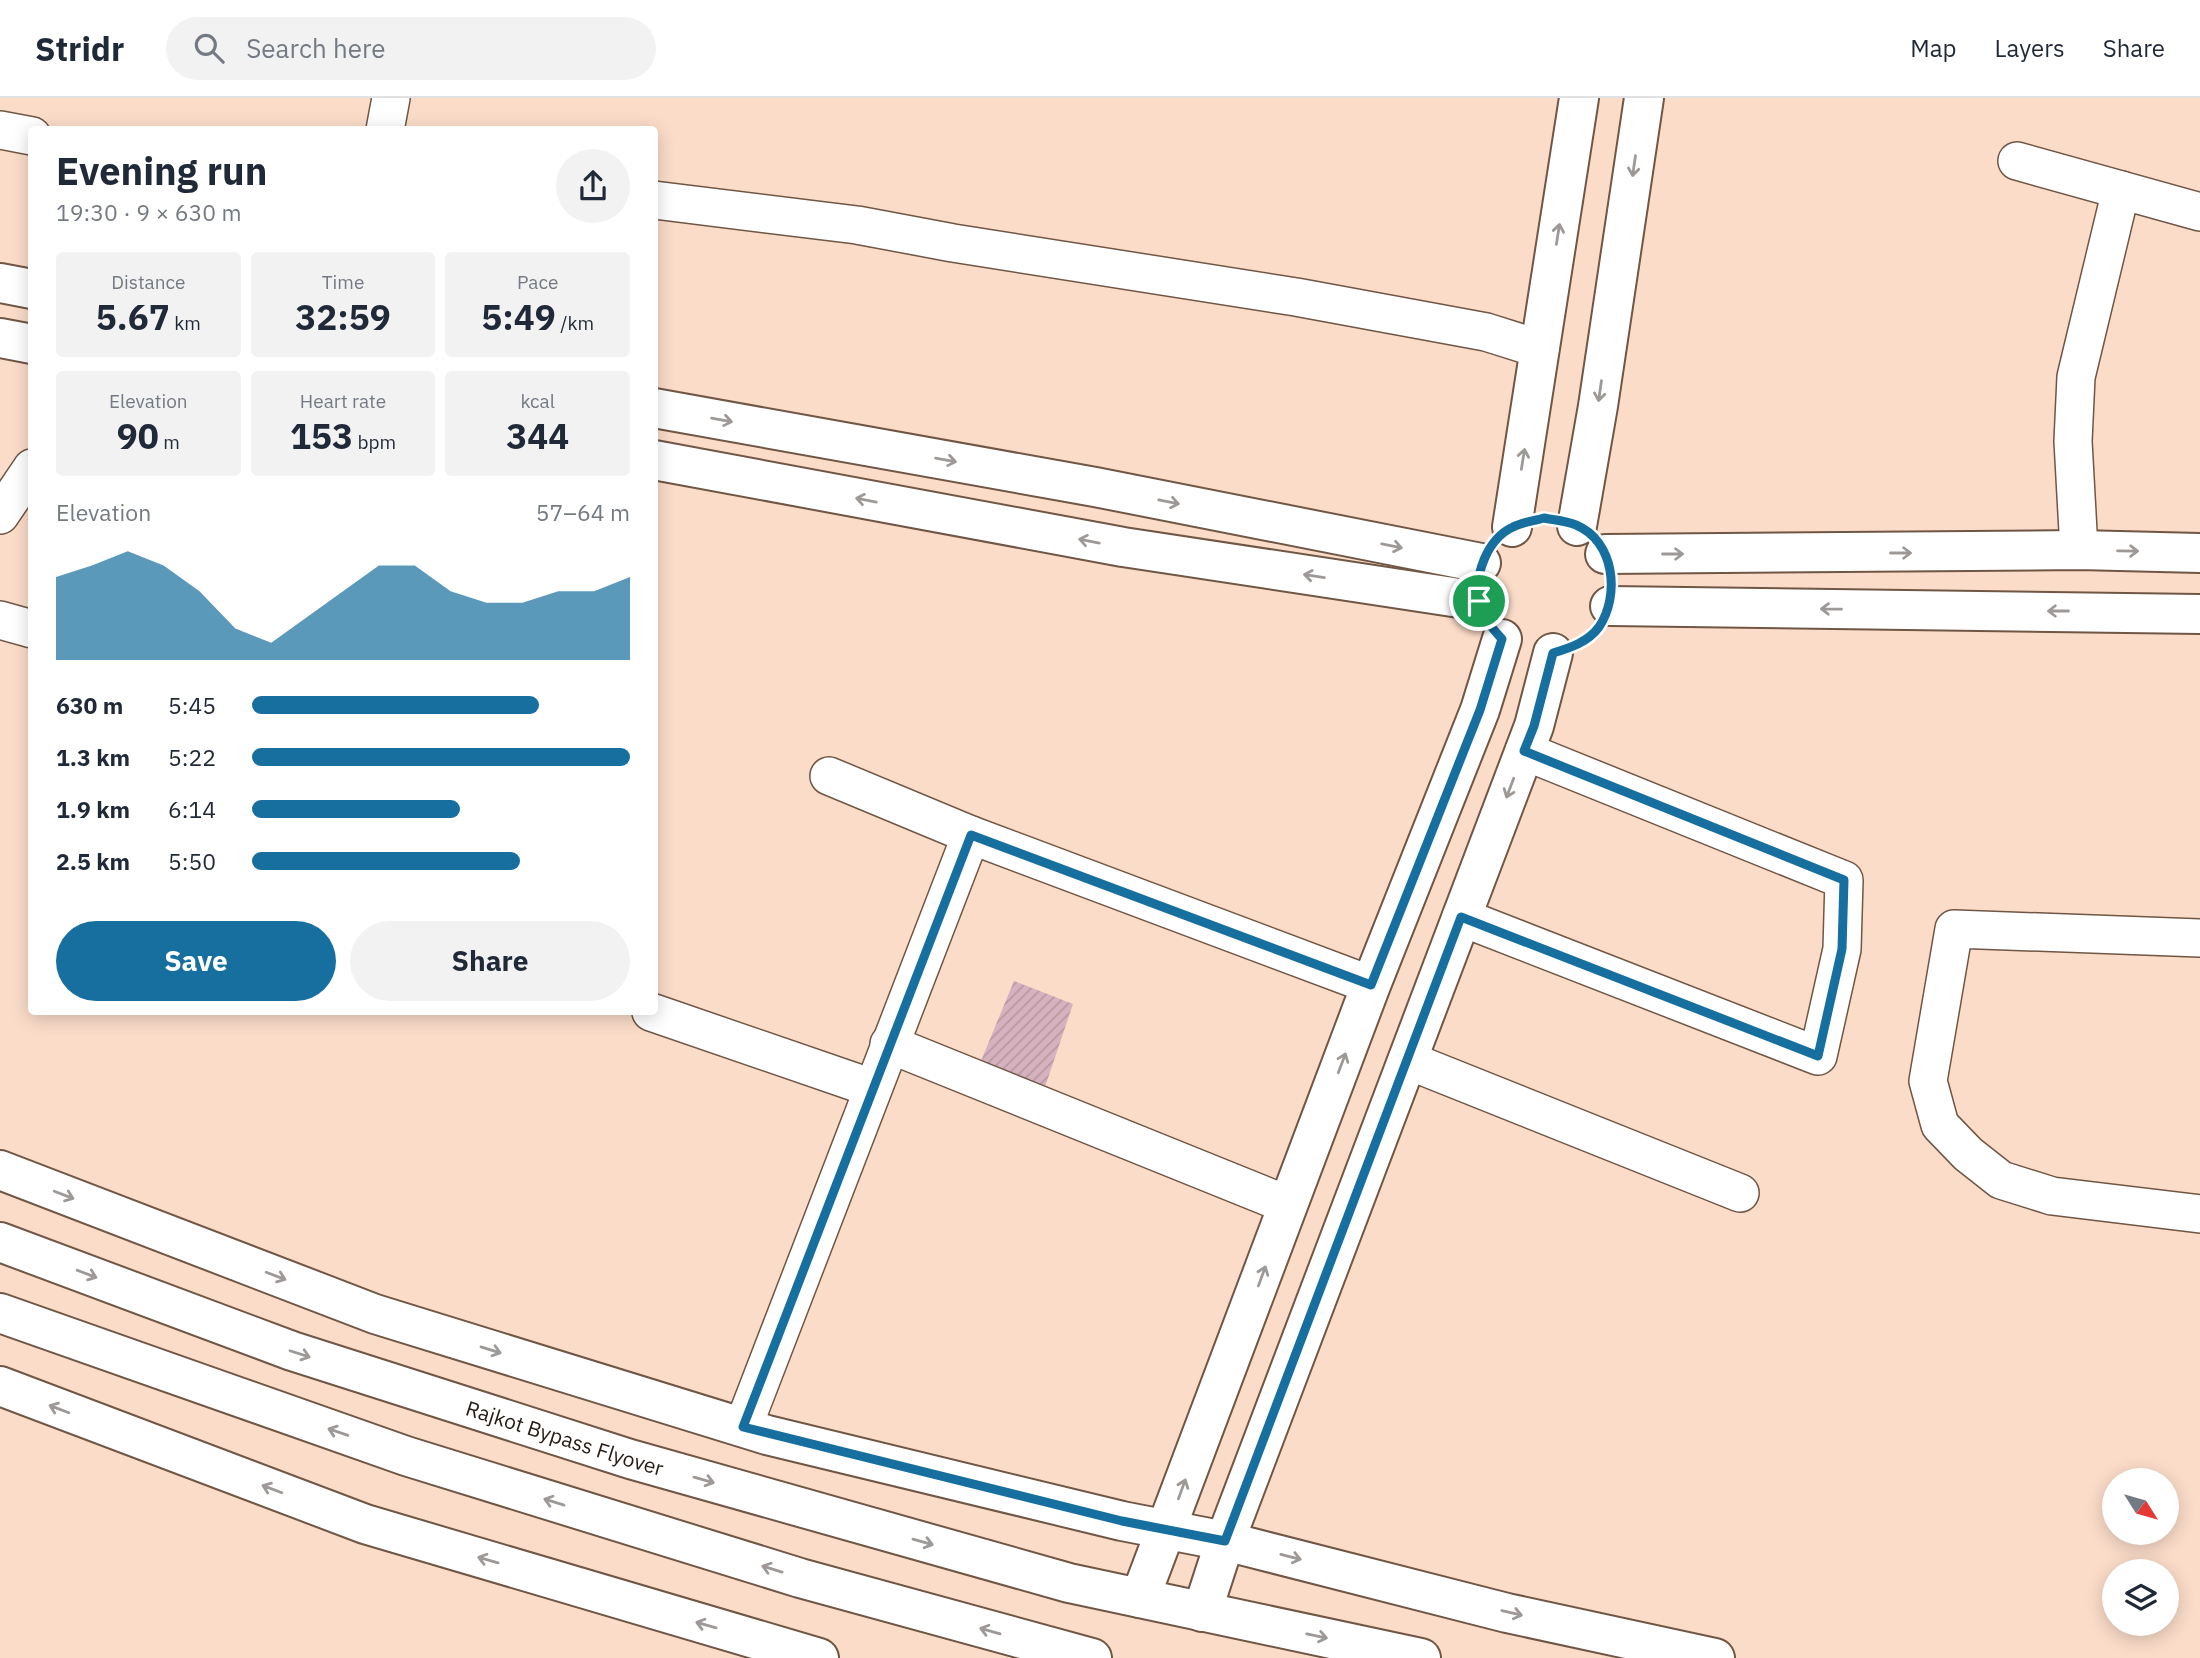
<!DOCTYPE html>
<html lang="en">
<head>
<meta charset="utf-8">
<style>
  :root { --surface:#fff; --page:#f2f2f3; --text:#1f2937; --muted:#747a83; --line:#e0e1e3; --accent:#166f9e }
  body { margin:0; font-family:"IBM Plex Sans",sans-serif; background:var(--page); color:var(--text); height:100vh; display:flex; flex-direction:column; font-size:26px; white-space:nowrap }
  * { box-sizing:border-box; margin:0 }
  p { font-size:23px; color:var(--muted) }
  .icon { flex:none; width:38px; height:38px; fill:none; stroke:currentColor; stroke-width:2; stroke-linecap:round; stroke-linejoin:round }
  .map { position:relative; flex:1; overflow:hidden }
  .drawer { position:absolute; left:28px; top:28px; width:630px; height:889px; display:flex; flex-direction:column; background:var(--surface); border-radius:7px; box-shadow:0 4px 18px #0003 }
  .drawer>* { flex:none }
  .needle { width:46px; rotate:127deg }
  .controls { position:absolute; left:2102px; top:1370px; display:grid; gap:14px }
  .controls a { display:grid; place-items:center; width:77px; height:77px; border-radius:50%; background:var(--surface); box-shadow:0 4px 18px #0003; font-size:35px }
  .pin { position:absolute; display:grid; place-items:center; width:60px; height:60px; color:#fff; margin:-30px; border:4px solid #fff; border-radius:50%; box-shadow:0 2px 7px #0007 }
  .round { display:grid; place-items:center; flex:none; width:74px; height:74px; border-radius:37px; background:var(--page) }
  .summary { display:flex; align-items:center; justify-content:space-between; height:119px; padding:0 28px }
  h1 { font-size:38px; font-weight:700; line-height:52px }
  .metrics { display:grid; grid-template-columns:repeat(3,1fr); gap:10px; height:119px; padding:7px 28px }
  .metrics div { display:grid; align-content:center; border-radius:7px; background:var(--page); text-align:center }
  .metrics b { font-size:35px; font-weight:700 }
  .metrics small { font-size:19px; font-weight:400 }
  .metrics p { font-size:19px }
  .chart { height:196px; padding:14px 28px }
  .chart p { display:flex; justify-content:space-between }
  .chart svg { width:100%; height:126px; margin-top:7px; fill:var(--accent); opacity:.7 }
  .cta { display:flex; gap:14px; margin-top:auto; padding:14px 28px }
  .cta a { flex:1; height:80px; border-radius:42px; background:var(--accent); color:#fff; font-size:28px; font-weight:700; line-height:80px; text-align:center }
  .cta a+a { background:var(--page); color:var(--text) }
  ul { padding:0 28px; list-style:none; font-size:23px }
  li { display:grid; grid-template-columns:112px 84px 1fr; align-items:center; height:52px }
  li i { height:18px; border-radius:9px; background:var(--accent) }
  header { display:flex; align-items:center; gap:42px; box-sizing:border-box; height:98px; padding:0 35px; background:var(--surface); border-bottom:2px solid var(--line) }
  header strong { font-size:33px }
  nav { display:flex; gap:38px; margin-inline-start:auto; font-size:24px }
  .search { width:490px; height:63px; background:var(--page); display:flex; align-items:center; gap:18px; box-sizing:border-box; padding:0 24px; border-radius:38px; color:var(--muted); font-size:26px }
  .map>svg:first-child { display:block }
</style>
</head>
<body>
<header>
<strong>Stridr</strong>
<div class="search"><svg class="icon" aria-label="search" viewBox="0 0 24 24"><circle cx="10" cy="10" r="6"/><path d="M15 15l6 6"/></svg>Search here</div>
<nav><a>Map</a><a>Layers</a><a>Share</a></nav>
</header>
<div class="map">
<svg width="2200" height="1560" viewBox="0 0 2200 1560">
  <defs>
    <pattern id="building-hatch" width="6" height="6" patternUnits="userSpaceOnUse" patternTransform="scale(1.75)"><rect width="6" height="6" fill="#d5b2be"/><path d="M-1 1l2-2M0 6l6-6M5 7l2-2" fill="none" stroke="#b798a2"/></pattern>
  </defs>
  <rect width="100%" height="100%" fill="#fbdcc9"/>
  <path fill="url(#building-hatch)" d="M 1014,883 L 1073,906 L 1044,992 L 976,975 Z"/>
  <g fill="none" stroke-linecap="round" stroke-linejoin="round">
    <defs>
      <g id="street">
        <path d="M 0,32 L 32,38"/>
        <path d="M 385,32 L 391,0"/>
        <path d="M 2017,63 L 2200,114"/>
        <path d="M 654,102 L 857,127 L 953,145 L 1296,199 L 1486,234 L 1540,251"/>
        <path d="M 0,417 L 32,370"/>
        <path d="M 2079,452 L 2073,343 L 2076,279 L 2121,92"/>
        <path d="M 0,522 L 32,531"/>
        <path d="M 829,678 L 971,737 L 1371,887"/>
        <path d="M 1461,819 L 1818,958 L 1842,851 L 1844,782 L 1524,653"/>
        <path d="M 2200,840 L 1954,831 L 1928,983 L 1940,1027 L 1968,1056 L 2001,1082 L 2052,1098 L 2200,1116"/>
        <path d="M 651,914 L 872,990"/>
        <path d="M 889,946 L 1288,1107"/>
        <path d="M 1407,962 L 1740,1095"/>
        <path d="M 743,1329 L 971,737"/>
      </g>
      <g id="secondary">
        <path d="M 0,185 L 32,191"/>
        <path d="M 0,240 L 32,246"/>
        <path d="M 654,310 L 1095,389 L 1481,465"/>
        <path d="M 654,362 L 1123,449 L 1479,503"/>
        <path d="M 1577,428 L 1598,308 L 1644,0"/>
        <path d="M 1512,429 L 1579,0"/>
        <path d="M 1605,456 L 2079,452 L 2200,455"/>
        <path d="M 1610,508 L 2200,516"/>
        <path d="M 0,1072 L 375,1216 L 767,1337 L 1122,1423 L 1225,1443"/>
        <path d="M 0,1288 L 365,1426 L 819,1560"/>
        <path d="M 1140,1500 L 1371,887 L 1480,612 L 1502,541"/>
        <path d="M 1202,1514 L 1225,1443 L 1534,628 L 1553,555"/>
      </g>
      <path id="primary" d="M 1225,1443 L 1507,1515 L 1715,1560"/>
      <g id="highway">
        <path id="s1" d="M 0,1144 L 292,1253 L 630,1361 L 1069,1485 L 1421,1560"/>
        <path d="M 0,1215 L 406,1358 L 800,1480 L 1092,1560"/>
      </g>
    </defs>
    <use href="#street" stroke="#6f5645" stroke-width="40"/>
    <use href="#secondary" stroke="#6f5645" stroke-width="42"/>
    <use href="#primary" stroke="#6f5645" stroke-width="42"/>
    <use href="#highway" stroke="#6f5645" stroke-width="42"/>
    <use href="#street" stroke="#fff" stroke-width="37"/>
    <use href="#secondary" stroke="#fff" stroke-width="38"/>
    <use href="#primary" stroke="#fff" stroke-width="38"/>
    <use href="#highway" stroke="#fff" stroke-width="38"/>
  </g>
  <defs><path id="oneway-shaft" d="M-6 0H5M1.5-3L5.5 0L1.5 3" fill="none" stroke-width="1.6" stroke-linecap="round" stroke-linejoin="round" transform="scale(1.75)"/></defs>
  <g stroke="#9e9996">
    <use href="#oneway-shaft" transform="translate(1634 68) rotate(98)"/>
    <use href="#oneway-shaft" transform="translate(1558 136) rotate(-81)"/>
    <use href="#oneway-shaft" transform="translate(1600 293) rotate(98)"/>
    <use href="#oneway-shaft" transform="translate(722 322) rotate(10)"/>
    <use href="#oneway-shaft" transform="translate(1523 361) rotate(-81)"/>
    <use href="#oneway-shaft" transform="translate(946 362) rotate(10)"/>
    <use href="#oneway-shaft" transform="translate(866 402) rotate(-169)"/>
    <use href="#oneway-shaft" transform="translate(1169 404) rotate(11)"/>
    <use href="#oneway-shaft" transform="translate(1089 443) rotate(-169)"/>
    <use href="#oneway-shaft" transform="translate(1392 448) rotate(11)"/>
    <use href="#oneway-shaft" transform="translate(2128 453) rotate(1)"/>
    <use href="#oneway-shaft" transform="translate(1901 455)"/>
    <use href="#oneway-shaft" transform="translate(1673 456)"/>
    <use href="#oneway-shaft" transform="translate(1314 478) rotate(-171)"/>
    <use href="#oneway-shaft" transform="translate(1831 511) rotate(-179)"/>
    <use href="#oneway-shaft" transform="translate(2058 513) rotate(180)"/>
    <use href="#oneway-shaft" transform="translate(1510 690) rotate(111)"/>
    <use href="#oneway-shaft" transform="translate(1342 965) rotate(-69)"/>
    <use href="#oneway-shaft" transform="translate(64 1097) rotate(21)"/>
    <use href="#oneway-shaft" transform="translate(87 1176) rotate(21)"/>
    <use href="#oneway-shaft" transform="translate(276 1178) rotate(21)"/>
    <use href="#oneway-shaft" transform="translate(1262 1178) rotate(-70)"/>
    <use href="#oneway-shaft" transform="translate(491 1252) rotate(17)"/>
    <use href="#oneway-shaft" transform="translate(300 1256) rotate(18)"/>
    <use href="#oneway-shaft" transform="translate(59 1311) rotate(-159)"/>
    <use href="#oneway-shaft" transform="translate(338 1334) rotate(-161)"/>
    <use href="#oneway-shaft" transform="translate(704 1382) rotate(16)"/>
    <use href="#oneway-shaft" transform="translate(272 1391) rotate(-159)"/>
    <use href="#oneway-shaft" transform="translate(1182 1391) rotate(-70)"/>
    <use href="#oneway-shaft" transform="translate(554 1404) rotate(-163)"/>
    <use href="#oneway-shaft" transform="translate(923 1444) rotate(16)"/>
    <use href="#oneway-shaft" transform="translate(1291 1459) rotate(14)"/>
    <use href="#oneway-shaft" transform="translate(488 1462) rotate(-164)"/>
    <use href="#oneway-shaft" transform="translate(772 1471) rotate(-163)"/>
    <use href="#oneway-shaft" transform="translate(1512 1515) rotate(13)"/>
    <use href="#oneway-shaft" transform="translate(706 1527) rotate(-164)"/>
    <use href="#oneway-shaft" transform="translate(990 1533) rotate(-164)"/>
    <use href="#oneway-shaft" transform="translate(1317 1538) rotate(12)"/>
  </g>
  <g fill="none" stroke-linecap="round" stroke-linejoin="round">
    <defs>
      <path id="route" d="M 1544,420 C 1554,422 1566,423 1576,427 C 1615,443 1620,498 1599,529 C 1588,544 1570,550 1553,555 L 1534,628 L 1524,653 L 1844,782 L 1842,851 L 1818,958 L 1461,819 L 1225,1443 L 1122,1423 L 743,1329 L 971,737 L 1371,887 L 1480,612 L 1502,541 C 1492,530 1482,519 1479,504 C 1474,477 1487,441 1513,429 C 1522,424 1534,423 1544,420 Z"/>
    </defs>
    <use href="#route" stroke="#fff" stroke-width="14"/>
    <use href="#route" stroke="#166f9e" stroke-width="9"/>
  </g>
  <g text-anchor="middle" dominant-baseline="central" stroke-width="6" stroke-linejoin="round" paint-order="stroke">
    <g font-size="21" fill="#271c15" stroke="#ffece0">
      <text stroke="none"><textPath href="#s1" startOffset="598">Rajkot Bypass Flyover</textPath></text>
    </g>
  </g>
</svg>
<div class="controls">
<a><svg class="needle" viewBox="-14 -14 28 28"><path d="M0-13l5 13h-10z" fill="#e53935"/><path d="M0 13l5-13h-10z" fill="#747a83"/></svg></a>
<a><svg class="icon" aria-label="layers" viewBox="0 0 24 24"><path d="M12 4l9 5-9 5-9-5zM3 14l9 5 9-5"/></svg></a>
</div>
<div class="pin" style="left:1479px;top:503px;background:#1e9e55"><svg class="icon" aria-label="arrive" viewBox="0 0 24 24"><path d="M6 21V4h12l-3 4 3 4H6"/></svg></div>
<section class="drawer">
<div class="summary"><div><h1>Evening run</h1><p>19:30 · 9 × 630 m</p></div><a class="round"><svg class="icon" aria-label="share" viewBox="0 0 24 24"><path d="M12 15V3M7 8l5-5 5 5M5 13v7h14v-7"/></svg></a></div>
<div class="metrics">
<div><p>Distance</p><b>5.67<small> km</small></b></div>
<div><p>Time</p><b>32:59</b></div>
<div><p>Pace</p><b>5:49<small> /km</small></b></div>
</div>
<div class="metrics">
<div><p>Elevation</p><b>90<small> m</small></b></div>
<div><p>Heart rate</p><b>153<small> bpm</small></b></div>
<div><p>kcal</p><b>344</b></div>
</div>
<div class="chart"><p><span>Elevation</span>57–64 m</p>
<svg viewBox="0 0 160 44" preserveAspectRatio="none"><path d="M0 44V15L10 11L20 6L30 11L40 20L50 33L60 38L70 29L80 20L90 11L100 11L110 20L120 24L130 24L140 20L150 20L160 15V44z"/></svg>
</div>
<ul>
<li><b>630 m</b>5:45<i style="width:76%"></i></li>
<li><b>1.3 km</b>5:22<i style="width:100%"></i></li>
<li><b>1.9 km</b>6:14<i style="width:55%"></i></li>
<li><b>2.5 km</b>5:50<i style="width:71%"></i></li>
</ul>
<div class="cta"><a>Save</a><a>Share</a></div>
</section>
</div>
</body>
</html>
